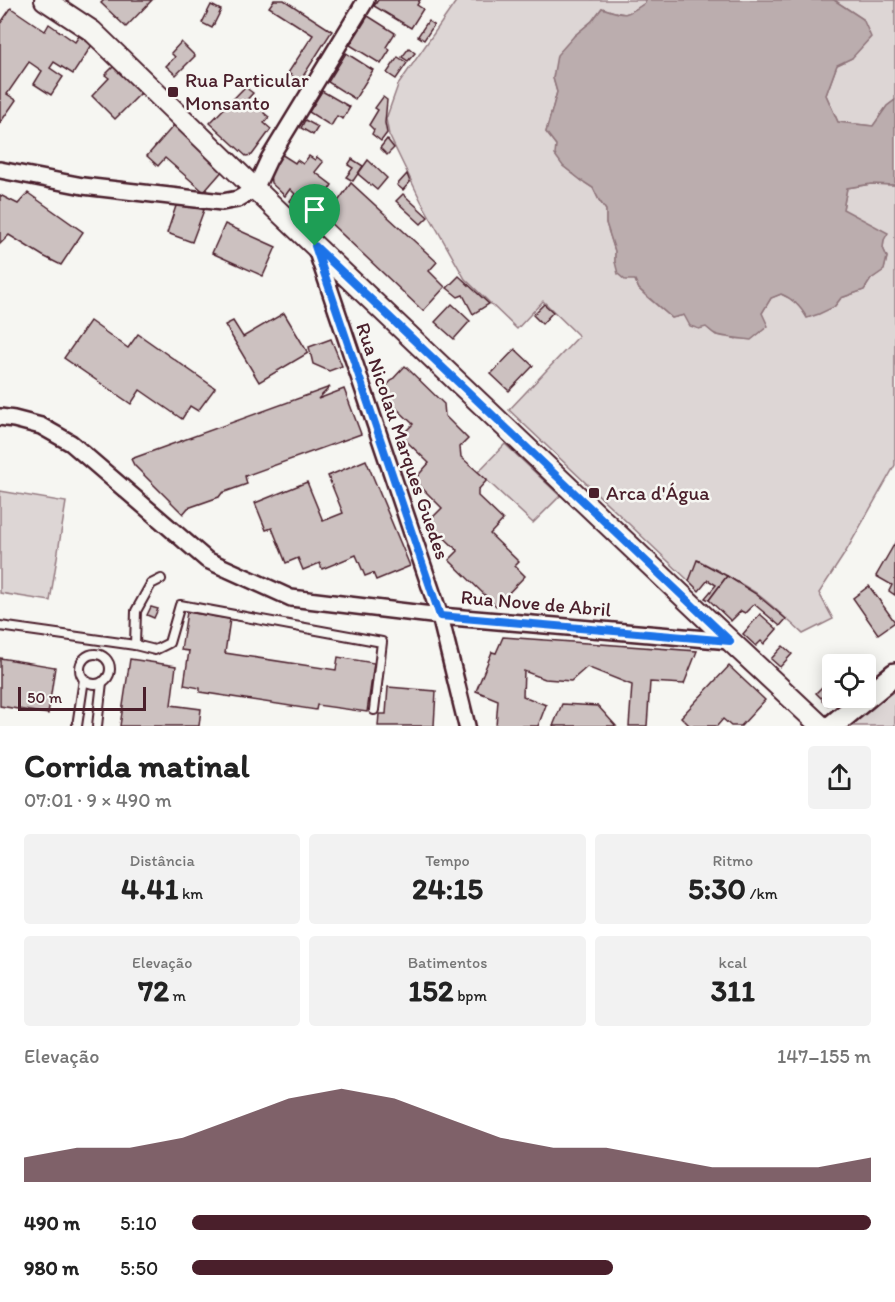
<!DOCTYPE html>
<html lang="pt">
<head>
<meta charset="utf-8">
<style>
  :root { --surface:#fff; --page:#f2f2f2; --text:#222; --muted:#767676; --accent:#4a1f2b }
  body { margin:0; font-family:Itim,sans-serif; background:var(--page); color:var(--text); height:100vh; display:flex; flex-direction:column; font-size:22px; white-space:nowrap }
  * { box-sizing:border-box; margin:0 }
  p { font-size:20px; color:var(--muted) }
  .icon { flex:none; width:33px; height:33px; fill:none; stroke:currentColor; stroke-width:2; stroke-linecap:round; stroke-linejoin:round }
  .map { position:relative; height:726px; overflow:hidden }
  .sheet { display:flex; flex-direction:column; background:var(--surface); flex:1 }
  .sheet>* { flex:none }
  .controls { position:absolute; left:822px; top:654px; display:grid; gap:12px }
  .controls a { display:grid; place-items:center; width:54px; height:54px; border-radius:6px; background:var(--surface); box-shadow:0 3px 15px #0003; font-size:30px }
  .scale { position:absolute; left:18px; bottom:15px; width:128px; box-sizing:border-box; padding-left:6px; border:3px solid #4a1f2b; border-top:0; font-size:16px; line-height:21px; white-space:nowrap; color:#4a1f2b; -webkit-text-stroke:4px #f6f6f2; paint-order:stroke }
  .pin { position:absolute; display:grid; place-items:center; width:51px; height:51px; color:#fff; margin:-62px -26px; border-radius:50% 50% 50% 0; rotate:-45deg; box-shadow:0 0 6px #0007 }
  .pin .icon { rotate:45deg }
  .round { display:grid; place-items:center; flex:none; width:63px; height:63px; border-radius:6px; background:var(--page) }
  .head { display:flex; align-items:center; justify-content:space-between; height:102px; padding:0 24px }
  h1 { font-size:33px; font-weight:800; line-height:45px }
  .stats { display:grid; grid-template-columns:repeat(3,1fr); gap:9px; height:102px; padding:6px 24px }
  .stats div { display:grid; align-content:center; border-radius:6px; background:var(--page); text-align:center }
  .stats b { font-size:30px; font-weight:800 }
  .stats small { font-size:16px; font-weight:400 }
  .stats p { font-size:16px }
  .chart { height:168px; padding:12px 24px }
  .chart p { display:flex; justify-content:space-between }
  .chart svg { width:100%; height:108px; margin-top:6px; fill:var(--accent); opacity:.7 }
  ul { padding:0 24px; list-style:none; font-size:20px }
  li { display:grid; grid-template-columns:96px 72px 1fr; align-items:center; height:45px }
  li i { height:15px; border-radius:8px; background:var(--accent) }
  .map>svg:first-child { display:block }
</style>
</head>
<body>
<div class="map">
<svg width="895" height="726" viewBox="0 0 895 726">
  <rect width="100%" height="100%" fill="#f6f6f2"/>
  <filter id="ink" filterUnits="userSpaceOnUse"><feTurbulence type="fractalNoise" baseFrequency=".0167" numOctaves="2"/><feDisplacementMap in="SourceGraphic" scale="12" xChannelSelector="R" yChannelSelector="G"/><feConvolveMatrix kernelMatrix="1 2 1 2 8 2 1 2 1" color-interpolation-filters="sRGB"/></filter>
  <g filter="url(#ink)">
    <g fill="#ddd6d5" stroke="#947a80" stroke-width="1.5">
      <path d="M 457,0 L 645,0 L 645,3 C 625,17 625,16 602,8 L 592,21 L 574,36 L 553,78 L 557,92 L 546,132 L 556,145 L 563,166 L 582,181 L 593,188 L 599,200 L 606,210 L 606,223 L 615,251 L 615,262 L 635,280 L 639,289 L 646,296 L 672,318 L 684,315 L 706,327 L 716,335 L 728,336 L 736,339 L 762,313 L 771,298 L 781,294 L 792,299 L 801,308 L 834,307 L 841,298 L 864,290 L 871,279 L 884,269 L 887,257 L 883,248 L 884,240 L 843,209 L 847,188 L 871,184 L 895,185 L 895,465 L 845,553 L 819,593 L 833,619 L 803,634 C 788,620 772,605 756,593 C 737,581 717,570 698,560 L 689,581 L 509,410 L 579,336 L 543,301 L 517,329 L 465,279 L 421,201 L 389,135 L 386,119 L 398,85 Z"/>
      <path d="M 834,0 L 895,0 L 895,100 L 887,106 L 873,126 L 838,122 L 826,95 L 837,65 L 852,58 L 863,19 Z"/>
      <path d="M 505,444 L 560,496 L 533,523 L 478,472 Z"/>
      <path d="M 0,491 L 66,502 L 50,601 L 0,593 Z"/>
      <path d="M 895,682 L 895,726 L 843,726 Z"/>
    </g>
    <path fill="#bbadae" stroke="#8e747a" stroke-width="1.5" d="M 645,0 L 834,0 L 863,19 L 871,37 L 852,58 L 837,65 L 826,95 L 838,122 L 873,126 L 887,106 L 895,100 L 895,185 L 871,184 L 847,188 L 843,209 L 888,233 L 884,240 L 883,248 L 887,257 L 884,270 L 871,279 L 864,290 L 841,298 L 834,307 L 819,314 L 807,318 C 800,306 793,299 781,294 L 771,298 L 762,313 L 768,326 L 751,340 C 743,339 720,337 715,334 C 711,332 709,329 706,327 L 699,329 L 690,326 L 684,315 L 672,318 L 639,289 L 635,280 L 625,280 L 618,274 L 615,262 L 615,251 L 606,223 L 606,210 L 599,200 L 593,188 L 582,181 L 563,166 L 555,155 L 556,145 L 546,132 L 557,92 L 553,78 L 557,55 L 574,36 L 592,21 L 602,8 C 625,16 625,17 645,3 Z"/>
    <g fill="#ccc1c0" stroke="#4a1f2b" stroke-width="1.5">
      <path d="M 104,0 L 152,0 L 126,27 L 101,3 Z"/>
      <path d="M 274,0 L 284,0 L 332,31 L 300,81 L 288,73 L 313,35 L 269,7 Z"/>
      <path d="M 378,0 L 420,0 L 417,5 L 423,9 L 411,28 L 374,6 Z"/>
      <path d="M 211,5 L 221,10 L 212,28 L 202,23 Z"/>
      <path d="M 11,8 L 45,31 L 49,24 L 75,42 L 79,36 L 92,45 L 73,74 L 54,62 L 50,68 L 63,77 L 51,95 L 34,84 L 42,71 L 29,62 L 7,94 L 16,100 L 0,123 L 0,24 Z"/>
      <path d="M 368,16 L 395,33 L 386,47 L 390,50 L 381,64 L 350,45 Z"/>
      <path d="M 428,21 L 434,25 L 424,40 L 418,36 Z"/>
      <path d="M 181,42 L 195,56 L 176,75 L 166,66 L 175,57 L 171,53 Z"/>
      <path d="M 409,48 L 415,53 L 408,61 L 402,57 Z"/>
      <path d="M 346,53 L 373,70 L 355,99 L 328,82 Z"/>
      <path d="M 398,57 L 407,63 L 396,79 L 387,73 Z"/>
      <path d="M 115,65 L 142,92 L 115,119 L 92,96 L 109,78 L 105,75 Z"/>
      <path d="M 245,87 L 253,93 L 243,104 L 248,109 L 257,99 L 267,108 L 264,113 L 269,117 L 264,123 L 271,129 L 252,155 L 246,156 L 210,123 Z"/>
      <path d="M 322,91 L 350,107 L 343,119 L 337,116 L 331,126 L 309,112 Z"/>
      <path d="M 383,97 L 387,100 L 385,123 L 387,133 L 381,141 L 372,134 L 374,130 L 369,125 L 378,110 L 375,108 Z"/>
      <path d="M 305,120 L 318,127 L 313,135 L 301,128 Z"/>
      <path d="M 175,124 L 225,168 L 204,192 L 165,158 L 158,166 L 147,156 Z"/>
      <path d="M 387,139 L 394,148 L 387,155 L 380,148 Z"/>
      <path d="M 281,154 L 295,163 L 297,160 L 303,164 L 309,156 L 315,160 L 317,157 L 323,162 L 315,172 L 332,185 L 326,194 L 337,203 L 351,183 L 437,262 L 429,271 L 445,287 L 423,311 L 326,219 L 320,228 L 290,201 L 295,194 L 290,189 L 285,196 L 271,183 L 270,172 Z"/>
      <path d="M 352,159 L 363,166 L 353,181 L 346,177 L 353,168 L 348,165 Z"/>
      <path d="M 368,160 L 387,178 L 377,190 L 358,174 Z"/>
      <path d="M 407,174 L 410,182 L 403,190 L 397,185 Z"/>
      <path d="M 28,193 L 83,232 L 61,265 L 43,256 L 9,235 L 0,244 L 0,195 L 18,204 Z"/>
      <path d="M 403,194 L 428,217 L 421,224 L 396,201 Z"/>
      <path d="M 178,200 L 204,210 L 192,242 L 167,233 Z"/>
      <path d="M 225,224 L 276,247 L 263,276 L 212,253 Z"/>
      <path d="M 459,276 L 489,304 L 473,314 L 463,295 L 458,297 L 447,288 Z"/>
      <path d="M 452,304 L 470,321 L 454,339 L 435,322 Z"/>
      <path d="M 544,304 L 553,312 L 542,324 L 533,315 Z"/>
      <path d="M 284,313 L 308,353 L 259,382 L 225,325 L 233,321 L 243,337 Z"/>
      <path d="M 90,321 L 128,348 L 138,334 L 215,388 L 198,411 L 190,406 L 182,419 L 140,390 L 131,404 L 64,358 Z"/>
      <path d="M 331,339 L 342,366 L 329,371 L 313,364 L 309,347 Z"/>
      <path d="M 515,349 L 533,366 L 509,391 L 491,374 Z"/>
      <path d="M 405,366 L 444,404 L 445,416 L 468,439 L 460,447 L 461,457 L 487,480 L 478,490 L 478,496 L 503,520 L 490,534 L 519,562 L 515,566 L 525,576 L 496,606 L 449,560 L 458,551 L 428,522 L 442,508 L 414,480 L 429,463 L 401,436 L 413,424 L 380,393 Z"/>
      <path d="M 330,387 L 318,399 L 344,389 L 361,434 L 245,476 L 247,484 L 222,493 L 219,497 L 188,508 L 183,514 L 134,465 L 131,459 Z"/>
      <path d="M 366,460 L 410,566 L 376,580 L 373,573 L 365,576 L 356,555 L 322,569 L 320,563 L 303,570 L 298,558 L 286,563 L 272,528 L 266,530 L 255,503 L 307,482 L 323,521 L 343,513 L 328,476 Z"/>
      <path d="M 895,543 L 895,595 L 889,591 L 892,585 L 876,576 Z"/>
      <path d="M 697,560 L 727,576 L 709,600 L 705,598 L 716,585 L 708,580 L 699,591 L 689,581 Z"/>
      <path d="M 727,576 L 756,594 L 786,619 L 780,626 L 754,604 L 745,613 L 741,611 L 731,621 L 709,600 Z"/>
      <path d="M 869,586 L 895,622 L 878,634 L 853,598 Z"/>
      <path d="M 151,607 L 158,609 L 154,618 L 147,615 Z"/>
      <path d="M 187,612 L 230,619 L 225,653 L 336,670 L 338,657 L 374,663 L 367,712 L 317,705 L 316,710 L 200,692 L 200,688 L 184,685 L 189,651 L 181,650 Z"/>
      <path d="M 760,614 L 777,629 L 764,644 L 761,641 L 756,646 L 743,634 Z"/>
      <path d="M 503,637 L 697,651 L 684,684 L 650,682 L 647,726 L 629,726 L 632,685 L 587,667 L 571,681 L 545,679 L 524,671 L 523,696 L 546,705 L 538,726 L 496,726 L 498,700 L 476,691 L 492,652 L 496,653 Z"/>
      <path d="M 783,646 L 792,654 L 780,667 L 771,659 Z"/>
      <path d="M 0,658 L 55,667 L 48,714 L 0,706 Z"/>
      <path d="M 130,659 L 176,666 L 171,705 L 201,709 L 199,726 L 120,726 Z"/>
      <path d="M 729,666 L 765,700 L 741,726 L 731,726 L 723,719 L 717,726 L 690,726 L 681,717 Z"/>
      <path d="M 832,677 L 832,688 L 821,698 L 816,693 Z"/>
      <path d="M 388,687 L 436,691 L 434,726 L 378,726 L 379,714 L 386,714 Z"/>
      <path d="M 832,691 L 832,698 L 836,698 L 828,705 L 822,700 Z"/>
      <path d="M 562,704 L 598,706 L 616,726 L 553,726 Z"/>
    </g>
    <g fill="none" stroke-linecap="round" stroke-linejoin="round">
      <defs>
        <g id="service">
          <path d="M 0,626 L 135,645 L 155,650 L 169,643 L 180,605 L 382,642 L 374,710"/>
          <path d="M 135,645 L 136,611 L 151,584 L 161,579"/>
          <circle cx="95" cy="669" r="15"/>
          <path d="M 77,726 L 84,679"/>
          <path d="M 97,726 L 102,682"/>
        </g>
        <g id="minor">
          <path d="M 0,170 L 83,186 L 222,202 L 238,199 L 255,189 L 269,159 L 366,0"/>
          <path d="M 316,249 L 440,616 L 467,726"/>
          <path d="M 0,417 L 14,419 L 41,426 L 71,443 L 207,560 L 291,598 L 440,616 L 730,641"/>
        </g>
        <path id="tertiary" d="M 45,0 L 92,31 L 255,189 L 709,621 L 821,726"/>
        <path id="secondary" d="M 832,726 L 895,674"/>
      </defs>
      <use href="#service" stroke="#4a1f2b" stroke-width="12"/>
      <use href="#minor" stroke="#4a1f2b" stroke-width="20"/>
      <use href="#tertiary" stroke="#4a1f2b" stroke-width="24"/>
      <use href="#secondary" stroke="#4a1f2b" stroke-width="26"/>
      <use href="#service" stroke="#f6f6f2" stroke-width="8"/>
      <use href="#minor" stroke="#f6f6f2" stroke-width="15"/>
      <use href="#tertiary" stroke="#f6f6f2" stroke-width="20"/>
      <use href="#secondary" stroke="#f6f6f2" stroke-width="21"/>
    </g>
  </g>
  <g fill="none" stroke-linecap="round" stroke-linejoin="round" filter="url(#ink)">
    <defs>
      <path id="route" d="M 315,246 L 730,641 L 440,616 Z"/>
    </defs>
    <use href="#route" stroke="#fff" stroke-width="12"/>
    <use href="#route" stroke="#1a73e8" stroke-width="8"/>
  </g>
  <g fill="#4a1f2b" stroke="#f6f6f2" stroke-width="2">
    <rect x="167" y="86" width="12" height="12" rx="3"/>
    <rect x="588" y="487" width="12" height="12" rx="3"/>
  </g>
  <g text-anchor="middle" dominant-baseline="central" stroke-width="5" stroke-linejoin="round" paint-order="stroke">
    <g font-size="20" fill="#4a1f2b" stroke="#f6f6f2" text-anchor="start">
      <text x="185" y="80">Rua Particular<tspan x="185" dy="23">Monsanto</tspan></text>
      <text x="606" y="493">Arca d'Água</text>
    </g>
    <g font-size="20" fill="#4a1f2b" stroke="#f6f6f2">
      <text transform="translate(403 441) rotate(71)">Rua Nicolau Marques Guedes</text>
      <text transform="translate(536 603) rotate(5)">Rua Nove de Abril</text>
    </g>
  </g>
</svg>
<div class="controls">
<a><svg class="icon" aria-label="locate" viewBox="0 0 24 24"><circle cx="12" cy="12" r="6"/><path d="M12 2v4M12 18v4M2 12h4M18 12h4"/></svg></a>
</div>
<div class="scale">50 m</div>
<div class="pin" style="left:315px;top:246px;background:#1e9e55"><svg class="icon" aria-label="arrive" viewBox="0 0 24 24"><path d="M6 21V4h12l-3 4 3 4H6"/></svg></div>
</div>
<section class="sheet">
<div class="head"><div><h1>Corrida matinal</h1><p>07:01 · 9 × 490 m</p></div><a class="round"><svg class="icon" aria-label="share" viewBox="0 0 24 24"><path d="M12 15V3M7 8l5-5 5 5M5 13v7h14v-7"/></svg></a></div>
<div class="stats">
<div><p>Distância</p><b>4.41<small> km</small></b></div>
<div><p>Tempo</p><b>24:15</b></div>
<div><p>Ritmo</p><b>5:30<small> /km</small></b></div>
</div>
<div class="stats">
<div><p>Elevação</p><b>72<small> m</small></b></div>
<div><p>Batimentos</p><b>152<small> bpm</small></b></div>
<div><p>kcal</p><b>311</b></div>
</div>
<div class="chart"><p><span>Elevação</span>147–155 m</p>
<svg viewBox="0 0 160 44" preserveAspectRatio="none"><path d="M0 44V34L10 30L20 30L30 26L40 18L50 10L60 6L70 10L80 18L90 26L100 30L110 30L120 34L130 38L140 38L150 38L160 34V44z"/></svg>
</div>
<ul>
<li><b>490 m</b>5:10<i style="width:100%"></i></li>
<li><b>980 m</b>5:50<i style="width:62%"></i></li>
</ul>
</section>
</body>
</html>
